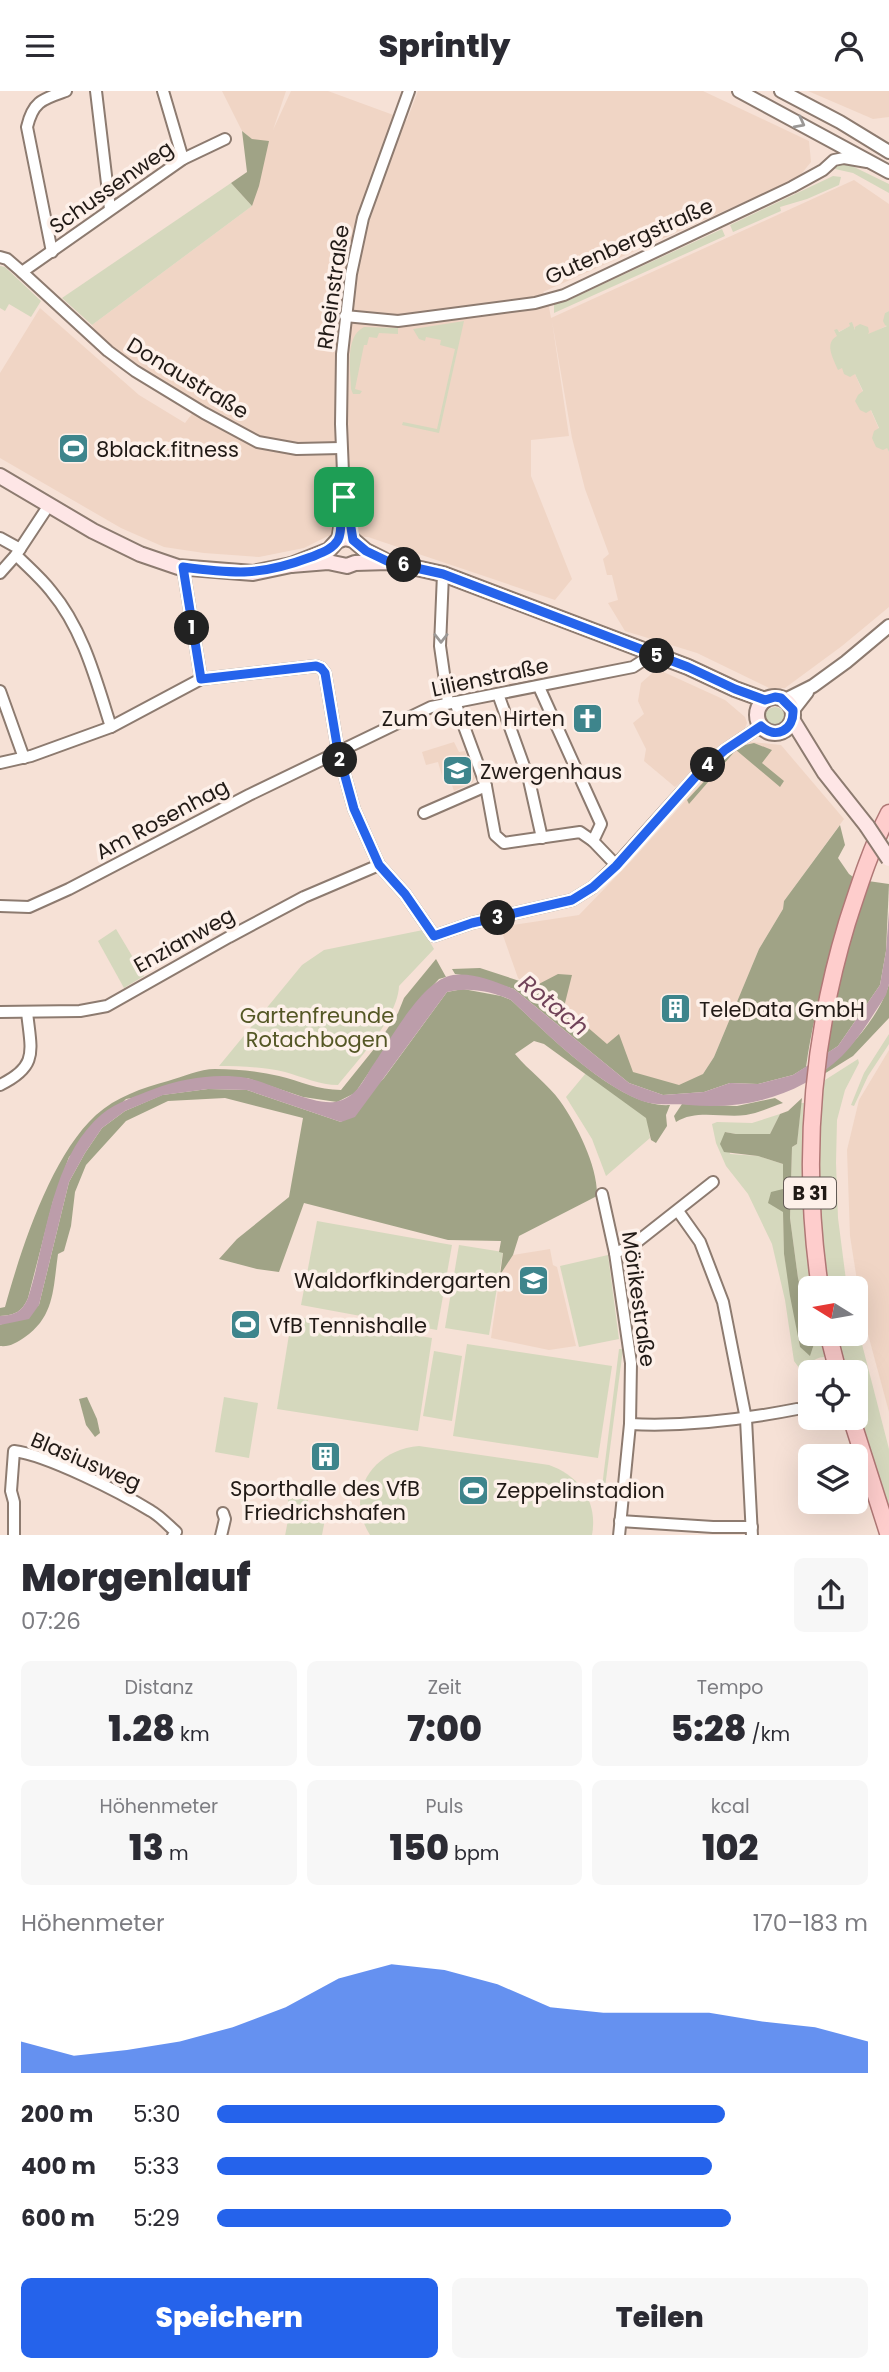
<!DOCTYPE html>
<html lang="de">
<head>
<meta charset="utf-8">
<style>
  :root { --surface:#fff; --page:#f7f7f7; --text:#2b2b33; --muted:#7c7c81; --accent:#2563eb }
  body { margin:0; font-family:Poppins,sans-serif; background:var(--page); color:var(--text); height:100vh; display:flex; flex-direction:column; font-size:26px; white-space:nowrap }
  * { box-sizing:border-box; margin:0 }
  p { font-size:23px; color:var(--muted) }
  .icon { flex:none; width:38px; height:38px; fill:none; stroke:currentColor; stroke-width:2; stroke-linecap:round; stroke-linejoin:round }
  .map { position:relative; height:1444px; overflow:hidden }
  .side { display:flex; flex-direction:column; background:var(--surface); flex:1 }
  .side>* { flex:none }
  .needle { width:46px; rotate:281deg }
  .fabs { position:absolute; left:798px; top:1185px; display:grid; gap:14px }
  .fabs a { display:grid; place-items:center; width:70px; height:70px; border-radius:10px; background:var(--surface); box-shadow:0 7px 28px #0002; font-size:35px }
  .pin { position:absolute; display:grid; place-items:center; width:60px; height:60px; color:#fff; margin:-30px; border-radius:14px; box-shadow:0 4px 10px #0006 }
  .km { position:absolute; width:35px; height:35px; margin:-18px; border-radius:50%; background:#222; color:#fff; font-size:19px; line-height:35px; text-align:center }
  .round { display:grid; place-items:center; flex:none; width:74px; height:74px; border-radius:10px; background:var(--page) }
  .headline { display:flex; align-items:center; justify-content:space-between; height:119px; padding:0 21px }
  h1 { font-size:38px; font-weight:800; line-height:52px }
  .stats { display:grid; grid-template-columns:repeat(3,1fr); gap:10px; height:119px; padding:7px 21px }
  .stats div { display:grid; align-content:center; border-radius:10px; background:var(--page); text-align:center }
  .stats b { font-size:35px; font-weight:800 }
  .stats small { font-size:19px; font-weight:400 }
  .stats p { font-size:19px }
  .chart { height:196px; padding:14px 21px }
  .chart p { display:flex; justify-content:space-between }
  .chart svg { width:100%; height:126px; margin-top:7px; fill:var(--accent); opacity:.7 }
  .button { display:flex; gap:14px; margin-top:auto; padding:14px 21px }
  .button a { flex:1; height:80px; border-radius:10px; background:var(--accent); color:#fff; font-size:28px; font-weight:800; line-height:80px; text-align:center }
  .button a+a { background:var(--page); color:var(--text) }
  ul { padding:0 21px; list-style:none; font-size:23px }
  li { display:grid; grid-template-columns:112px 84px 1fr; align-items:center; height:52px }
  li i { height:18px; border-radius:9px; background:var(--accent) }
  header { display:flex; justify-content:space-between; align-items:center; height:91px; padding:0 21px; background:var(--surface); font-size:32px; font-weight:800 }
  .map>svg:first-child { display:block }
</style>
</head>
<body>
<header><svg class="icon" aria-label="menu" viewBox="0 0 24 24"><path d="M4 6h16M4 12h16M4 18h16"/></svg>Sprintly<svg class="icon" aria-label="person" viewBox="0 0 24 24"><circle cx="12" cy="8" r="4"/><path d="M4 21q1-7 8-7t8 7"/></svg></header>
<div class="map">
<svg width="889" height="1445" viewBox="0 0 889 1445">
  <rect width="100%" height="100%" fill="#f6e1d6"/>
  <g fill="#f0d5c5">
    <path d="M 222,0 L 286,0 L 273,39 L 291,0 L 328,0 L 407,29 L 418,0 L 703,0 L 809,50 L 811,71 L 798,87 L 543,201 L 547,205 L 551,227 L 854,89 L 889,113 L 889,220 L 885,222 L 888,234 L 868,244 L 855,239 L 852,232 L 851,235 L 838,241 L 837,245 L 842,277 L 855,283 L 889,361 L 889,516 L 842,555 L 785,597 L 771,598 L 697,562 L 625,540 L 608,512 L 618,509 L 612,484 L 607,484 L 603,468 L 609,463 L 585,398 L 572,347 L 552,230 L 569,345 L 531,349 L 531,385 L 572,488 L 555,509 L 368,446 L 328,445 L 304,457 L 259,466 L 204,462 L 164,456 L 121,437 L 0,367 L 0,282 L 40,217 L 139,304 L 185,332 L 198,315 L 117,262 L 98,244 L 92,234 L 252,115 L 252,48 L 242,40 Z"/>
    <path d="M 808,0 L 889,0 L 889,26 L 873,28 Z"/>
    <path d="M 657,578 L 725,609 L 745,626 L 747,632 L 744,640 L 700,672 L 675,696 L 644,670 L 646,658 L 633,632 L 644,623 L 638,610 L 641,592 Z"/>
    <path d="M 454,651 L 459,661 L 465,660 L 475,687 L 472,692 L 454,700 L 449,686 L 443,688 L 438,671 L 426,674 L 422,661 Z"/>
    <path d="M 751,651 L 781,654 L 844,728 L 784,810 L 783,818 L 759,858 L 714,966 L 703,983 L 678,997 L 627,982 L 518,887 L 500,836 L 579,824 L 634,767 L 735,654 Z"/>
    <path d="M 889,959 L 889,1321 L 862,1221 L 850,1145 L 847,1059 L 859,1009 Z"/>
    <path d="M 550,1158 L 553,1174 L 557,1176 L 576,1255 L 549,1259 L 491,1247 L 500,1184 L 513,1164 Z"/>
  </g>
  <g fill="#d5d8bd">
    <path d="M 838,72 L 850,74 L 889,93 L 889,102 L 853,82 L 835,78 Z"/>
    <path d="M 833,85 L 841,86 L 839,94 L 807,108 L 780,116 L 781,120 L 733,141 L 730,134 Z"/>
    <path d="M 231,92 L 252,115 L 92,234 L 62,207 Z"/>
    <path d="M 722,138 L 725,145 L 554,222 L 554,213 L 569,209 Z"/>
    <path d="M 0,175 L 5,176 L 41,210 L 31,226 L 9,213 L 5,220 L 0,217 Z"/>
    <path d="M 889,220 L 889,361 L 887,357 L 883,359 L 876,356 L 872,347 L 874,340 L 879,337 L 871,319 L 866,322 L 860,319 L 855,310 L 858,304 L 863,300 L 855,283 L 850,286 L 844,283 L 842,277 L 838,279 C 833,267 824,252 837,245 L 834,239 L 837,238 L 839,241 L 850,235 L 849,232 L 852,231 L 855,239 L 855,236 L 860,233 L 868,236 L 869,241 L 868,243 L 887,235 L 885,234 L 883,230 L 885,222 Z"/>
    <path d="M 464,230 L 439,342 L 402,334 L 403,331 L 437,338 L 455,258 L 440,254 L 441,249 L 426,246 L 425,250 L 419,248 L 413,238 Z"/>
    <path d="M 364,236 L 398,237 L 398,243 L 379,242 L 377,247 L 369,246 L 367,254 L 364,254 L 355,298 L 362,300 L 360,303 L 353,303 L 351,298 C 351,279 344,246 364,236 Z"/>
    <circle cx="775" cy="626" r="10"/>
    <path d="M 116,838 L 144,885 L 124,897 L 98,850 Z"/>
    <path d="M 423,839 L 434,858 L 399,895 C 398,926 358,969 338,994 C 320,994 303,986 285,981 C 263,976 241,975 219,975 L 302,874 L 324,859 Z"/>
    <path d="M 889,943 L 889,953 L 868,985 L 854,1015 L 851,1014 L 864,982 Z"/>
    <path d="M 858,968 L 859,972 L 845,999 L 837,1029 L 836,1072 L 838,1127 L 847,1197 L 827,1197 L 818,1110 L 819,1011 L 825,989 Z"/>
    <path d="M 586,982 L 647,1027 L 650,1047 L 606,1085 L 592,1048 L 566,1006 Z"/>
    <path d="M 801,1012 L 804,1012 L 803,1024 L 805,1025 L 803,1092 L 814,1197 L 810,1197 L 810,1239 L 798,1187 L 790,1127 L 792,1056 L 797,1053 Z"/>
    <path d="M 780,1023 L 770,1043 L 736,1043 L 725,1041 L 730,1063 L 758,1065 L 783,1073 L 784,1163 L 800,1256 L 810,1264 L 814,1253 L 812,1243 L 823,1243 L 826,1258 L 824,1266 C 813,1267 808,1273 803,1282 L 794,1270 L 785,1209 L 772,1153 L 748,1103 L 726,1075 L 716,1052 L 712,1033 L 717,1031 L 752,1032 Z"/>
    <path d="M 317,1130 L 452,1154 L 437,1239 L 301,1214 Z"/>
    <path d="M 459,1154 L 503,1161 L 489,1244 L 445,1237 Z"/>
    <path d="M 608,1164 L 619,1248 L 579,1256 L 560,1175 Z"/>
    <path d="M 292,1225 L 432,1247 L 418,1340 L 277,1318 Z"/>
    <path d="M 856,1230 L 889,1358 L 889,1430 L 856,1317 L 856,1281 L 845,1281 L 836,1243 L 856,1242 Z"/>
    <path d="M 467,1253 L 612,1275 L 598,1367 L 453,1345 Z"/>
    <path d="M 619,1258 L 623,1258 L 604,1404 L 601,1404 Z"/>
    <path d="M 434,1260 L 462,1265 L 452,1330 L 423,1325 Z"/>
    <path d="M 224,1306 L 258,1312 L 249,1367 L 215,1361 Z"/>
    <path d="M 419,1355 L 549,1374 C 580,1385 598,1411 592,1444 L 370,1444 C 344,1403 372,1359 419,1355 Z"/>
    <path d="M 287,1405 L 308,1409 L 308,1415 L 327,1418 L 322,1444 L 285,1445 L 290,1418 Z"/>
  </g>
  <g fill="#a0a386">
    <path d="M 242,40 L 252,48 L 269,50 L 259,95 L 252,115 L 231,92 L 247,81 Z"/>
    <path d="M 754,652 L 772,659 L 762,672 L 784,690 L 780,696 L 736,659 L 689,713 L 687,709 L 736,656 Z"/>
    <path d="M 840,734 L 845,754 L 838,767 L 849,783 L 856,788 C 835,850 815,911 806,976 L 793,984 L 758,993 L 730,992 L 704,1001 L 663,1004 L 629,992 L 514,898 L 474,886 L 455,883 L 452,878 L 480,877 L 535,895 L 558,883 L 572,884 L 564,916 L 607,953 L 619,943 L 633,981 L 679,994 L 703,983 L 714,966 L 759,858 L 783,818 L 784,810 Z"/>
    <path d="M 868,790 L 889,793 L 886,860 L 880,894 L 838,955 L 826,963 L 842,877 Z"/>
    <path d="M 436,868 L 446,886 L 439,888 L 413,916 L 355,1002 L 337,1011 L 303,1006 L 247,987 L 126,1008 L 69,1066 L 53,1110 L 28,1207 C 22,1221 15,1224 0,1225 L 0,1217 L 5,1216 C 21,1158 51,1065 96,1024 C 116,1006 142,997 168,990 C 182,986 200,978 215,978 C 236,978 258,980 279,985 C 300,990 318,999 341,999 L 374,958 L 398,922 L 404,907 Z"/>
    <path d="M 889,893 L 889,927 L 853,965 L 824,983 L 824,979 C 849,959 880,925 889,893 Z"/>
    <path d="M 463,898 L 501,905 L 511,909 C 547,942 620,1018 670,1014 L 666,1024 L 667,1035 L 656,1052 L 651,1049 L 646,1027 L 544,953 L 534,950 L 515,963 C 529,980 548,993 560,1010 C 577,1034 598,1076 597,1105 L 519,1145 L 513,1164 L 500,1184 L 503,1162 L 499,1161 L 501,1150 L 448,1149 L 304,1112 L 279,1181 L 257,1178 L 219,1168 L 237,1148 L 289,1106 L 303,1027 L 225,1007 L 168,1010 L 126,1030 L 86,1074 L 75,1101 L 71,1135 L 64,1160 L 58,1163 C 53,1197 55,1225 25,1246 C 16,1252 10,1256 0,1255 L 0,1234 L 39,1214 L 69,1091 L 85,1062 L 102,1037 L 125,1020 L 162,1004 L 208,998 L 247,999 L 341,1031 L 384,987 L 447,901 Z"/>
    <path d="M 775,1007 L 783,1012 C 771,1016 759,1022 746,1024 C 722,1027 696,1018 676,1031 L 674,1025 L 682,1013 L 737,1015 Z"/>
    <path d="M 802,1007 L 797,1053 L 792,1056 L 790,1127 L 798,1187 L 814,1253 L 810,1265 L 800,1256 L 790,1205 L 784,1163 L 783,1121 L 768,1112 L 771,1101 L 783,1098 L 783,1073 L 758,1065 L 724,1061 L 720,1053 L 725,1041 L 736,1043 L 770,1043 L 780,1023 L 788,1020 Z"/>
    <path d="M 87,1306 L 97,1328 L 100,1342 L 95,1346 L 86,1334 L 79,1308 Z"/>
  </g>
  <path fill="#bc9daa" d="M 889,820 L 889,893 L 886,904 C 872,925 859,948 842,965 C 800,1005 746,1019 689,1014 C 671,1012 654,1016 637,1008 C 593,989 546,942 511,909 C 491,900 468,896 447,901 L 355,1026 L 341,1031 L 247,999 L 208,998 L 163,1004 L 125,1020 L 102,1037 L 85,1062 L 69,1091 L 39,1214 L 29,1228 L 0,1234 L 0,1225 C 15,1224 22,1221 28,1207 C 47,1148 51,1066 102,1023 C 117,1011 136,1005 154,998 C 183,987 217,982 247,987 C 271,992 317,1017 339,1010 C 356,1005 363,991 371,977 C 389,952 421,889 453,884 C 473,881 496,891 514,898 L 629,992 L 663,1004 L 704,1001 L 730,992 L 758,993 L 793,984 L 838,955 L 880,894 L 886,860 Z"/>
  <g fill="none" stroke-linecap="round" stroke-linejoin="round">
    <defs>
      <g id="minor">
        <path d="M 96,0 L 110,118"/>
        <path d="M 163,0 L 183,68"/>
        <path d="M 52,161 L 27,36 C 33,10 43,8 66,0"/>
        <path d="M 0,166 L 7,168 L 22,181 L 108,260 L 135,280 L 204,322 L 258,351 L 297,358 L 341,357"/>
        <path d="M 22,181 L 183,68 L 225,48"/>
        <path d="M 345,225 L 398,230 L 535,212 L 564,204 L 792,96 L 823,79 L 834,69 L 844,67 L 867,71"/>
        <path d="M 345,409 L 353,449"/>
        <path d="M 0,447 L 20,458"/>
        <path d="M 337,450 L 344,406 L 341,333 L 342,263 L 351,183 L 363,127 L 409,0"/>
        <path d="M 16,464 C 28,476 41,487 51,500 C 83,538 96,589 111,636"/>
        <path d="M 183,476 L 201,588"/>
        <path d="M 0,482 L 16,464 L 49,414"/>
        <path d="M 443,483 L 440,555 L 448,611"/>
        <path d="M 539,596 L 601,733 L 593,750 L 616,774"/>
        <path d="M 0,600 L 24,667"/>
        <path d="M 498,603 L 529,689 L 542,747"/>
        <path d="M 0,672 L 31,665 L 111,636 L 201,588 L 316,575 L 321,577 L 325,582 L 338,660 L 354,718 L 379,774 L 405,803 L 434,845 L 472,832 L 572,809 L 593,796 L 616,774 L 697,684 L 725,659 L 761,635"/>
        <path d="M 486,695 L 495,744 L 504,752 L 580,741 L 593,750"/>
        <path d="M 424,722 L 486,695 L 455,611"/>
        <path d="M 0,815 L 29,816 L 69,798 L 249,704 L 431,616 L 633,576 L 653,563"/>
        <path d="M 0,921 L 80,920 L 107,915 L 229,846 L 304,806 L 379,774"/>
        <path d="M 0,994 C 39,975 31,960 27,921"/>
        <path d="M 602,1103 L 615,1162 L 631,1272 L 630,1333 L 619,1445"/>
        <path d="M 678,1120 L 700,1151 L 723,1211 L 746,1328 L 752,1445"/>
        <path d="M 615,1162 L 633,1154 L 713,1091"/>
        <path d="M 630,1333 C 687,1336 741,1329 797,1318"/>
        <path d="M 620,1430 L 713,1436 L 752,1436"/>
        <path d="M 14,1445 L 14,1411 L 11,1400 L 14,1360 C 47,1364 120,1401 151,1420 C 160,1425 168,1434 176,1441 L 173,1445"/>
        <path d="M 221,1445 L 225,1428 L 223,1422"/>
      </g>
      <g id="tertiary">
        <path d="M 739,0 L 889,81"/>
        <path d="M 781,0 L 840,31 L 889,61"/>
        <path d="M 785,609 L 813,595 L 846,571 L 889,535"/>
        <path d="M 793,619 L 807,601"/>
      </g>
      <g id="secondary">
        <path d="M 0,385 L 93,440 L 140,463 L 178,476 L 253,482 L 291,474 L 329,459 L 337,450 L 345,447 L 353,449 L 366,460 L 384,469"/>
        <path d="M 291,474 L 328,471 L 347,475 L 355,472 L 389,471 L 443,483 L 688,576 L 735,598 L 765,609"/>
        <circle cx="775" cy="624" r="18"/>
        <path d="M 793,630 L 825,682 L 867,735"/>
      </g>
      <g id="primary">
        <path d="M 820,1197 C 802,1074 811,951 847,832 C 859,795 871,757 889,722"/>
        <path d="M 828,1242 L 838,1281"/>
        <path d="M 851,1326 L 889,1445"/>
      </g>
    </defs>
    <use href="#minor" stroke="#8d7b70" stroke-width="14"/>
    <use href="#tertiary" stroke="#8d7b70" stroke-width="16"/>
    <use href="#secondary" stroke="#8d7b70" stroke-width="18"/>
    <use href="#primary" stroke="#b07876" stroke-width="19"/>
    <use href="#minor" stroke="#fff" stroke-width="10"/>
    <use href="#tertiary" stroke="#fff" stroke-width="12"/>
    <use href="#secondary" stroke="#fee6e6" stroke-width="14"/>
    <use href="#primary" stroke="#fecdcc" stroke-width="16"/>
    <defs>
      <path id="secondary-bridge" d="M 867,735 L 889,768"/>
    </defs>
    <use href="#secondary-bridge" stroke="#8d7b70" stroke-width="18" stroke-linecap="butt"/>
    <use href="#secondary-bridge" stroke="#fee6e6" stroke-width="14"/>
  </g>
  <defs><path id="oneway-chevron" d="M-2-3.5L2.5 0L-2 3.5" fill="none" stroke-width="1.6" stroke-linecap="round" stroke-linejoin="round" transform="scale(1.75)"/></defs>
  <g stroke="#9b9896">
    <use href="#oneway-chevron" transform="translate(800 32) rotate(28)"/>
    <use href="#oneway-chevron" transform="translate(441 547) rotate(90)"/>
  </g>
  <g fill="none" stroke-linecap="round" stroke-linejoin="round">
    <defs>
      <path id="route" d="M 344,406 L 347,412 L 353,449 L 366,460 L 389,471 L 443,483 L 688,576 L 735,598 L 765,609 L 775,606 L 781,607 L 793,619 C 794,639 776,649 761,635 L 725,659 L 697,684 L 616,775 L 593,796 L 572,809 L 472,832 L 434,845 L 405,803 L 379,774 L 354,718 L 338,660 L 325,582 L 321,577 L 316,575 L 201,588 L 183,476 C 236,483 260,485 311,466 C 321,462 332,459 338,449 C 344,437 338,419 344,406 Z"/>
    </defs>
    <use href="#route" stroke="#fff" stroke-width="14"/>
    <use href="#route" stroke="#2563eb" stroke-width="9"/>
  </g>
  <defs>
    <symbol id="stadium-square" viewBox="-11 -11 22 22"><rect x="-9" y="-9" width="18" height="18" rx="4" fill="#3e858c" stroke="#fdf0e9"/><path d="M0-5a6.5 5 0 1 0 0 10a6.5 5 0 1 0 0-10ZM-3.5-1.8h7v3.6h-7Z" fill="#fff"/></symbol>
    <symbol id="church-square" viewBox="-11 -11 22 22"><rect x="-9" y="-9" width="18" height="18" rx="4" fill="#3e858c" stroke="#fdf0e9"/><path d="M-1.2-6h2.4v3.5h3.3v2.4h-3.3V6h-2.4V-.1h-3.3v-2.4h3.3Z" fill="#fff"/></symbol>
    <symbol id="school-square" viewBox="-11 -11 22 22"><rect x="-9" y="-9" width="18" height="18" rx="4" fill="#3e858c" stroke="#fdf0e9"/><path d="M0-5L7-2L0 1L-7-2ZM-4 1L0 2.5L4 1V4Q0 6-4 4Z" fill="#fff"/></symbol>
    <symbol id="building-square" viewBox="-11 -11 22 22"><rect x="-9" y="-9" width="18" height="18" rx="4" fill="#3e858c" stroke="#fdf0e9"/><path d="M-4-6H4V6H1V3H-1V6H-4ZM-2.5-4.3h1.7v1.8h-1.7ZM.8-4.3h1.7v1.8H.8ZM-2.5-1h1.7V.8h-1.7ZM.8-1h1.7V.8H.8Z" fill="#fff"/></symbol>
  </defs>
  <g fill-rule="evenodd">
    <use href="#stadium-square" x="56" y="340" width="35" height="35"/>
    <use href="#church-square" x="570" y="610" width="35" height="35"/>
    <use href="#school-square" x="440" y="662" width="35" height="35"/>
    <use href="#building-square" x="658" y="900" width="35" height="35"/>
    <use href="#school-square" x="516" y="1172" width="35" height="35"/>
    <use href="#stadium-square" x="228" y="1216" width="35" height="35"/>
    <use href="#building-square" x="308" y="1348" width="35" height="35"/>
    <use href="#stadium-square" x="456" y="1382" width="35" height="35"/>
  </g>
  <g text-anchor="middle" dominant-baseline="central" stroke-width="7" stroke-linejoin="round" paint-order="stroke">
    <rect fill="#fdf0e9" stroke="#635a55" stroke-width="2" x="784" y="1086.5" width="52" height="31" rx="5"/>
    <g font-size="19" font-weight="bold" fill="#211a16">
      <text x="810" y="1102">B 31</text>
    </g>
    <g font-size="21" fill="#211a16" stroke="#fdf0e9">
      <text transform="translate(111 96) rotate(-35)">Schussenweg</text>
      <text transform="translate(629 150) rotate(-24)">Gutenbergstraße</text>
      <text transform="translate(333 196) rotate(-82)">Rheinstraße</text>
      <text transform="translate(188 287) rotate(31)">Donaustraße</text>
      <text transform="translate(490 586) rotate(-12)">Lilienstraße</text>
      <text transform="translate(162 728) rotate(-28)">Am Rosenhag</text>
      <text transform="translate(184 849) rotate(-29)">Enzianweg</text>
      <text transform="translate(639 1208) rotate(82)">Mörikestraße</text>
      <text transform="translate(86 1370) rotate(23)">Blasiusweg</text>
    </g>
    <g font-size="21" fill="#211a16" stroke="#fdf0e9" text-anchor="start">
      <text x="96" y="358">8black.fitness</text>
      <text x="565" y="627" text-anchor="end">Zum Guten Hirten</text>
      <text x="480" y="680">Zwergenhaus</text>
      <text x="699" y="918">TeleData GmbH</text>
      <text x="511" y="1189" text-anchor="end">Waldorfkindergarten</text>
      <text x="269" y="1234">VfB Tennishalle</text>
      <text x="325" y="1397" text-anchor="middle">Sporthalle des VfB<tspan x="325" dy="24">Friedrichshafen</tspan></text>
      <text x="496" y="1399">Zeppelinstadion</text>
    </g>
    <g font-size="21" fill="#545725" stroke="#fdf0e9">
      <text x="317" y="924">Gartenfreunde<tspan x="317" dy="24">Rotachbogen</tspan></text>
    </g>
    <g font-size="23" font-style="italic" fill="#714359" stroke="#fdf0e9">
      <text transform="translate(554 914) rotate(39)">Rotach</text>
    </g>
  </g>
</svg>
<div class="fabs">
<a><svg class="needle" viewBox="-14 -14 28 28"><path d="M0-13l5 13h-10z" fill="#e53935"/><path d="M0 13l5-13h-10z" fill="#7c7c81"/></svg></a>
<a><svg class="icon" aria-label="locate" viewBox="0 0 24 24"><circle cx="12" cy="12" r="6"/><path d="M12 2v4M12 18v4M2 12h4M18 12h4"/></svg></a>
<a><svg class="icon" aria-label="layers" viewBox="0 0 24 24"><path d="M12 4l9 5-9 5-9-5zM3 14l9 5 9-5"/></svg></a>
</div>
<div class="pin" style="left:344px;top:406px;background:#1e9e55"><svg class="icon" aria-label="arrive" viewBox="0 0 24 24"><path d="M6 21V4h12l-3 4 3 4H6"/></svg></div>
<b class="km" style="left:192px;top:537px">1</b>
<b class="km" style="left:340px;top:669px">2</b>
<b class="km" style="left:498px;top:827px">3</b>
<b class="km" style="left:708px;top:674px">4</b>
<b class="km" style="left:657px;top:565px">5</b>
<b class="km" style="left:404px;top:474px">6</b>
</div>
<section class="side">
<div class="headline"><div><h1>Morgenlauf</h1><p>07:26</p></div><a class="round"><svg class="icon" aria-label="share" viewBox="0 0 24 24"><path d="M12 15V3M7 8l5-5 5 5M5 13v7h14v-7"/></svg></a></div>
<div class="stats">
<div><p>Distanz</p><b>1.28<small> km</small></b></div>
<div><p>Zeit</p><b>7:00</b></div>
<div><p>Tempo</p><b>5:28<small> /km</small></b></div>
</div>
<div class="stats">
<div><p>Höhenmeter</p><b>13<small> m</small></b></div>
<div><p>Puls</p><b>150<small> bpm</small></b></div>
<div><p>kcal</p><b>102</b></div>
</div>
<div class="chart"><p><span>Höhenmeter</span>170–183 m</p>
<svg viewBox="0 0 160 44" preserveAspectRatio="none"><path d="M0 44V33L10 38L20 36L30 33L40 28L50 21L60 11L70 6L80 8L90 13L100 21L110 23L120 23L130 23L140 26L150 28L160 33V44z"/></svg>
</div>
<ul>
<li><b>200 m</b>5:30<i style="width:78%"></i></li>
<li><b>400 m</b>5:33<i style="width:76%"></i></li>
<li><b>600 m</b>5:29<i style="width:79%"></i></li>
</ul>
<div class="button"><a>Speichern</a><a>Teilen</a></div>
</section>
</body>
</html>
